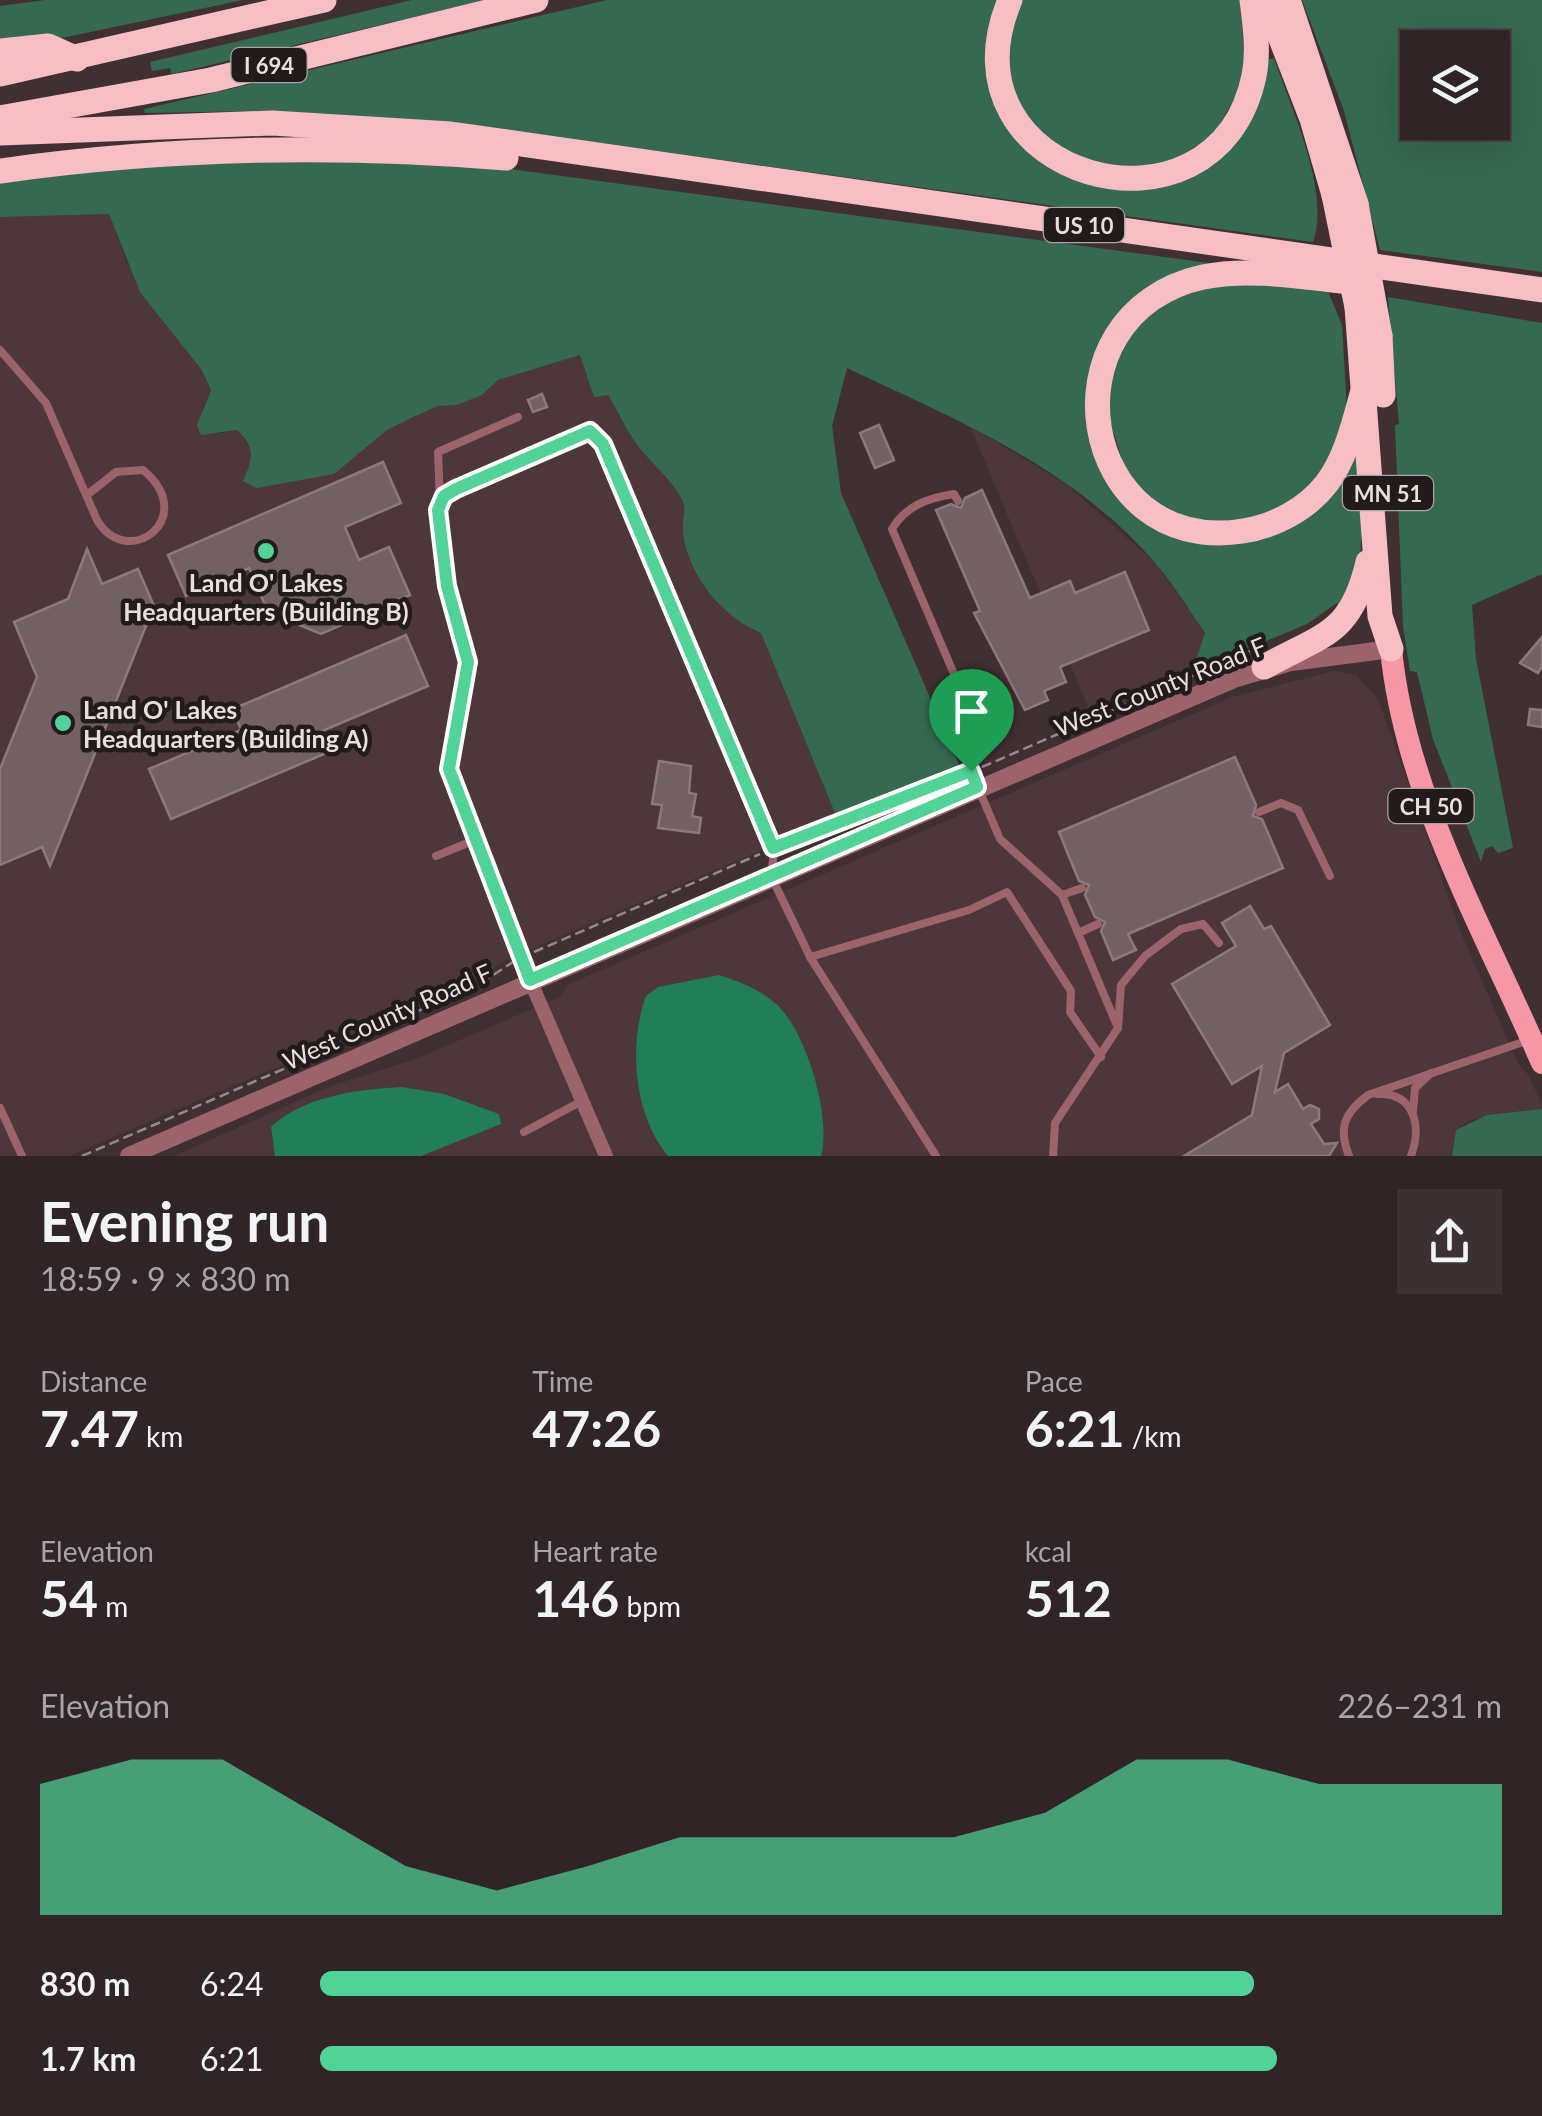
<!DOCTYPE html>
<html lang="en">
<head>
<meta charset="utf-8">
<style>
  :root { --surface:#302426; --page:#3c3032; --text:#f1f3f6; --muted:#a8a4a7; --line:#4b4143; --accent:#51d397 }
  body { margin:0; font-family:Lato,sans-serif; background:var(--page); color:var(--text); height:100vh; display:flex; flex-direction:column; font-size:38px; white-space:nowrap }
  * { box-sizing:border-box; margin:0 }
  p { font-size:32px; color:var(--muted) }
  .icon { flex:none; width:55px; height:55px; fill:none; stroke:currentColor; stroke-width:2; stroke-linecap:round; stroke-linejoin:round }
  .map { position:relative; height:1156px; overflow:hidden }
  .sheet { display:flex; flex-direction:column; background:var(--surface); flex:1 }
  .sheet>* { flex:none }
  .fabs { position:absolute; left:1400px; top:30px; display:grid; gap:20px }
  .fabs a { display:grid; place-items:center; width:110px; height:110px; border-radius:0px; background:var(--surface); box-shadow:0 10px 40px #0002,0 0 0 2px var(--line); font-size:50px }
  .pin { position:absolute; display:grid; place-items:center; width:85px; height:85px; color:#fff; margin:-102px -42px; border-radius:50% 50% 50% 0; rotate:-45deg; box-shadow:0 0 10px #0007 }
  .pin .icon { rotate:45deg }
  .round { display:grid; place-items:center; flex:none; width:105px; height:105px; border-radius:0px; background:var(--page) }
  .head { display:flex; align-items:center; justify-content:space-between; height:170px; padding:0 40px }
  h1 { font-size:55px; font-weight:700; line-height:75px }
  .metrics { display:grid; grid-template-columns:repeat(3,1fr); gap:15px; height:170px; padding:10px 40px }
  .metrics div { display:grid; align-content:center }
  .metrics b { font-size:50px; font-weight:700 }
  .metrics small { font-size:28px; font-weight:400 }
  .metrics p { font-size:28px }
  .chart { height:280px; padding:20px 40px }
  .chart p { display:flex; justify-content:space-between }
  .chart svg { width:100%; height:180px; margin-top:10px; fill:var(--accent); opacity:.7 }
  ul { padding:0 40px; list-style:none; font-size:32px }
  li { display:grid; grid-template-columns:160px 120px 1fr; align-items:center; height:75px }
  li i { height:25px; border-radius:12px; background:var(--accent) }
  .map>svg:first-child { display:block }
</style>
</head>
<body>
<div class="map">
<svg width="1542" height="1156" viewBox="0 0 1542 1156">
  <rect width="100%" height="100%" fill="#403032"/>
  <g fill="#4e373a">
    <path d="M 109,213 L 127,263 L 201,369 L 211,390 L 202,409 L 216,434 L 237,430 L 250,442 L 253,459 L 244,480 L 306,479 L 334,473 L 387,430 L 411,418 L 438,406 L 457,405 L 482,395 L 498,380 L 580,355 L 594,396 L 607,394 L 635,442 L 680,494 L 686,505 L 682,532 L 750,629 L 761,633 L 837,818 L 531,949 L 500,963 L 476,982 L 69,1156 L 0,1156 L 0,217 Z"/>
    <path d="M 970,426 L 1063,482 L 1155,562 L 1205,633 L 1192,672 L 1092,716 Z"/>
    <path d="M 1334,671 L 1356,675 L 1378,699 L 1461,933 L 1518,1063 L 1529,1076 L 1542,1105 L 1542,1109 L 1470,1120 L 1456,1130 L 1452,1156 L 174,1156 L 333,1085 L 413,1060 L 560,997 L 567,985 L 1232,697 Z"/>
  </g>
  <g fill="#366a50" fill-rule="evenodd">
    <path d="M 45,0 L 243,0 L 57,39 L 0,46 L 0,6 Z"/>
    <path d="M 412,0 L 486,0 L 172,74 L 170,68 L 152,71 L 150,62 Z"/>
    <path d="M 607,0 L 1001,0 L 994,21 L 1040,159 L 1095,186 L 1141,190 L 1183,179 L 1220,158 L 1266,60 L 1274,58 C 1291,108 1331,192 1313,242 L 449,122 L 256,111 L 145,113 L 144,109 Z"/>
    <path d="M 1018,0 L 1240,0 L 1246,77 L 1214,135 L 1165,166 L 1086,167 L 1024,118 L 1005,66 Z"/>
    <path d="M 1302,0 L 1542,0 L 1542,272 L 1380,250 L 1344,111 ZM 1418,48 L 1492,48 L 1492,122 L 1418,122 Z"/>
    <path d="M 176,157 L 487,166 L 1209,263 L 1208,269 L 1180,277 L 1090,385 L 1143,515 L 1271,533 L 1356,446 L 1363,481 L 1360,571 L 1342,608 L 1337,603 L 1307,624 L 1192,672 L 1205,633 C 1189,610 1174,585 1156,564 C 1076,469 955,419 847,368 L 832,426 L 841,493 L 962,771 L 837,818 L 761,633 C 723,618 688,575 683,533 C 681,519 689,508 680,496 C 668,476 649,461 635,442 C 625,427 617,410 608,395 L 594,397 L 580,355 L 498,380 L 482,395 L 457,405 L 438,406 L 411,418 L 387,430 L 334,474 L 257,488 L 243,481 C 253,459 256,447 237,430 L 201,435 L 197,425 L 211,390 L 201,369 L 140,292 L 109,214 L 0,217 L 0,177 Z"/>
    <path d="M 1223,283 L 1327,289 L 1342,325 L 1347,411 L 1323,476 L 1269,516 L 1204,523 L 1165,510 L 1127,476 L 1104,401 L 1127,335 L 1163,303 Z"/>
    <path d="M 1388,297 L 1542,323 L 1542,574 L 1472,605 L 1476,659 L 1513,848 L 1498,853 L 1492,846 L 1485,849 L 1481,862 L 1433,739 L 1417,672 L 1410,671 L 1403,626 L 1395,425 L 1399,424 Z"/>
    <path d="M 1542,1109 L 1542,1156 L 1452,1156 L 1456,1130 L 1487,1115 Z"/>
  </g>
  <g fill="#217e56">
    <path d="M 719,975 C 738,981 759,989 775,1003 C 806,1029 832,1118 821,1156 L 668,1156 C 634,1115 628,1045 646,996 L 658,987 Z"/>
    <path d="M 402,1087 L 444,1094 L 499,1114 L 501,1124 L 421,1156 L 275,1156 L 271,1127 C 303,1096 360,1089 402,1087 Z"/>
  </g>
  <g fill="#726062" stroke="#8b797b" stroke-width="2.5">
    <path d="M 542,394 L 547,407 L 533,412 L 528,400 Z"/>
    <path d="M 879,425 L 894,460 L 875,468 L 860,433 Z"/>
    <path d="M 383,462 L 401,503 L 345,527 L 359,560 L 389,547 L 410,595 L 321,634 L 268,612 L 249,568 L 186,596 L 168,555 Z"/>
    <path d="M 982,490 L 1030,598 L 1070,581 L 1075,593 L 1125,572 L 1149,630 L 1060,667 L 1066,682 L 1044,691 L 1048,700 L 1025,710 L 974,613 L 980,611 L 936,510 L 951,504 L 961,508 L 965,498 Z"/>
    <path d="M 87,549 L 102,584 L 138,569 L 154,606 L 50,866 L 42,847 L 0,865 L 0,769 L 37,677 L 14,622 L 68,599 Z"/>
    <path d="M 406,635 L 428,686 L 315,734 L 324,754 L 171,819 L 149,769 L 241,730 L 233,709 Z"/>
    <path d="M 1542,637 L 1542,666 L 1538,673 L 1520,663 Z"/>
    <path d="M 1530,709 L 1542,710 L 1542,727 L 1528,725 Z"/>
    <path d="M 1235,757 L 1256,805 L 1253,816 L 1262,819 L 1283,868 L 1128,934 L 1136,950 L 1113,960 L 1101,931 L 1105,922 L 1095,917 L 1085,895 L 1089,885 L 1079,881 L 1059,832 Z"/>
    <path d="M 659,761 L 691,766 L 689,793 L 696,794 L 692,816 L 701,818 L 699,833 L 658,828 L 662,805 L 652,804 Z"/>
    <path d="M 1250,906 L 1264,929 L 1271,926 L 1330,1025 L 1284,1053 L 1275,1092 L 1288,1084 L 1303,1109 L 1310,1105 L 1319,1109 L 1319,1119 L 1311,1124 L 1324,1144 L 1337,1143 L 1329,1156 L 1184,1156 L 1252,1115 L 1262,1066 L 1232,1084 L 1172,984 L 1236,946 L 1222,923 Z"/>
  </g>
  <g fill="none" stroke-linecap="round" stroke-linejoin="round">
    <g stroke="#978a8c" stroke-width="2.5" stroke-dasharray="10 5" stroke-linecap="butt">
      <path d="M 982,767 L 1250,651"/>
      <path d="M 781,845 L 960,775"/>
      <path d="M 534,952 L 760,854"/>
      <path d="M 82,1156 L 478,985 L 513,962"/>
    </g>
    <g stroke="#9d636b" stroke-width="8">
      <path d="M 0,350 L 46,403 L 97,520 C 128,572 200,517 143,470 L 116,472 L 87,495"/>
      <path d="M 958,501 L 954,494 C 927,498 906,506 892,529 L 975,723 L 971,771 L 1000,839 L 1062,895 L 1118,1028"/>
      <path d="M 440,502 L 438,452 L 518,417"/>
      <path d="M 1259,812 L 1281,803 L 1298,810 L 1330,876"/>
      <path d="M 436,856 L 475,840"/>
      <path d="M 1062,895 L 1082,888"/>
      <path d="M 1078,933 L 1098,924"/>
      <path d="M 810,957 L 969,910 L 1007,892 L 1071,991 L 1070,1012 L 1101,1057"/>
      <path d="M 530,980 L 449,769 L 468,662 L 447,586 L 438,510 L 444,496 L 456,489 L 591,431 L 603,444 L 759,811 L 774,852 L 771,876 L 810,957 L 936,1156"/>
      <path d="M 1377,1094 C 1415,1092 1422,1127 1411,1156"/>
      <path d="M 0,1108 L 22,1156"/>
      <path d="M 1413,1111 L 1415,1088 L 1431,1073"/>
      <path d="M 524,1132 L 582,1101"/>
      <path d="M 1053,1156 L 1055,1123 L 1118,1028 L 1121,985 L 1145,956 L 1181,929 L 1203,924 L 1219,943"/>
      <path d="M 1349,1156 C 1338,1128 1344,1113 1368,1095 L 1526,1041"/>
    </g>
    <path stroke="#9d636b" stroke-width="14" d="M 530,980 L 606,1156"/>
    <path stroke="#9d636b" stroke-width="18" d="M 129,1156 L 1234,679 L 1291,662 L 1391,649"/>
    <path stroke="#f597a4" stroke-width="22" d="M 1391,649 C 1405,794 1485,931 1542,1063"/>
    <g stroke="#f7bec4" stroke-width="25">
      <path d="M 1010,0 C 935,178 1216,256 1254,76 C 1259,51 1255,25 1252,0"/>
      <path d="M 1266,0 L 1312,119 L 1334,195"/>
      <path d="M 1288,0 L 1356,204"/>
      <path d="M 0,51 L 48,46 L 77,59"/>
      <path d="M 0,74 L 324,0"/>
      <path d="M 0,118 L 211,80 L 536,0"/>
      <path d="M 0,133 L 272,123 L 451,134 L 1542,290"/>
      <path d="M 0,171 C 169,147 336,144 506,158"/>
      <path d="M 1357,307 L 1380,616 L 1391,649"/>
      <path d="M 1380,336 L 1383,395"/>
      <path d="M 1365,384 C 1355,417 1348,455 1327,483 C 1307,509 1275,526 1243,531 C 1078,557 1038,314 1203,277 C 1255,266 1317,280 1370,284"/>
      <path d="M 1264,667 C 1323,634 1351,635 1368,562"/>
    </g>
    <g stroke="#f7bec4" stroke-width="25">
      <path d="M 1334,195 L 1357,307"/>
      <path d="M 1356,204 L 1380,336"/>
    </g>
  </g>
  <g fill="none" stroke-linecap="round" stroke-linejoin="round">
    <defs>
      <path id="route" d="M 590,431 L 603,444 L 773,848 L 971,771 L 977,787 L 530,980 L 449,769 L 468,662 L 447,586 L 438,510 L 444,496 L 456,489 Z"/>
    </defs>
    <use href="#route" stroke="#fff" stroke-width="20"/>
    <use href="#route" stroke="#51d397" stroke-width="12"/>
  </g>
  <g fill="#51d397" stroke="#221b1b" stroke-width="4">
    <circle cx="266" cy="551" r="10"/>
    <circle cx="63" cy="723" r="10"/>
  </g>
  <g text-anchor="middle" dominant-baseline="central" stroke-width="9" stroke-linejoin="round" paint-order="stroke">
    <g fill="#221b1b" stroke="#ada4a4" stroke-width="2.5">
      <rect x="231.5" y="48" width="75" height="34" rx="8"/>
      <rect x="1044" y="208" width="80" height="34" rx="8"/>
      <rect x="1343" y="476" width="90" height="34" rx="8"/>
      <rect x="1388.5" y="789" width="85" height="34" rx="8"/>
    </g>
    <g font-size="22" font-weight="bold" fill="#e9dedf">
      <text x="269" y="65">I 694</text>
      <text x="1084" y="225">US 10</text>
      <text x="1388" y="493">MN 51</text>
      <text x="1431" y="806">CH 50</text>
    </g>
    <g font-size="25" font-weight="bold" fill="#e9dedf" stroke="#221b1b">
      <text x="266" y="582">Land O' Lakes<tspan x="266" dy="29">Headquarters (Building B)</tspan></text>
      <text x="83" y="709" text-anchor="start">Land O' Lakes<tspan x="83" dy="29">Headquarters (Building A)</tspan></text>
    </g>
    <g font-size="25" fill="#e9dedf" stroke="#221b1b">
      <text transform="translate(1160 686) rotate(-22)">West County Road F</text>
      <text transform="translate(387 1016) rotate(-24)">West County Road F</text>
    </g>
  </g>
</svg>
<div class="fabs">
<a><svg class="icon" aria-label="layers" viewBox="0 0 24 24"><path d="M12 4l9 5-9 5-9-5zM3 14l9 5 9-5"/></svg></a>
</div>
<div class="pin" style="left:971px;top:771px;background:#1e9e55"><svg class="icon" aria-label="arrive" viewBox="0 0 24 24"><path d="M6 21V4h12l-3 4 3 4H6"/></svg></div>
</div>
<section class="sheet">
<div class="head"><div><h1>Evening run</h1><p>18:59 · 9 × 830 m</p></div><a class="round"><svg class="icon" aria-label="share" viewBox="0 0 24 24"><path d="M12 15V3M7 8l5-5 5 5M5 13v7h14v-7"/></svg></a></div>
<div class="metrics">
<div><p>Distance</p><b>7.47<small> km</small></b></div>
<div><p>Time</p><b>47:26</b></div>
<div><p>Pace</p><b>6:21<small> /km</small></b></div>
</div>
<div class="metrics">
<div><p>Elevation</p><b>54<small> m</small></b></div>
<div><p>Heart rate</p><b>146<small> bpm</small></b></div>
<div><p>kcal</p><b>512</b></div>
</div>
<div class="chart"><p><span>Elevation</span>226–231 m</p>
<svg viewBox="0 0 160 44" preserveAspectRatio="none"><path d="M0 44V12L10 6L20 6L30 19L40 32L50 38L60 32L70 25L80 25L90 25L100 25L110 19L120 6L130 6L140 12L150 12L160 12V44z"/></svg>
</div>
<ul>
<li><b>830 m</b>6:24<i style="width:79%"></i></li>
<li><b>1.7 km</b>6:21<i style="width:81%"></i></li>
</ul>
</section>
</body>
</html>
